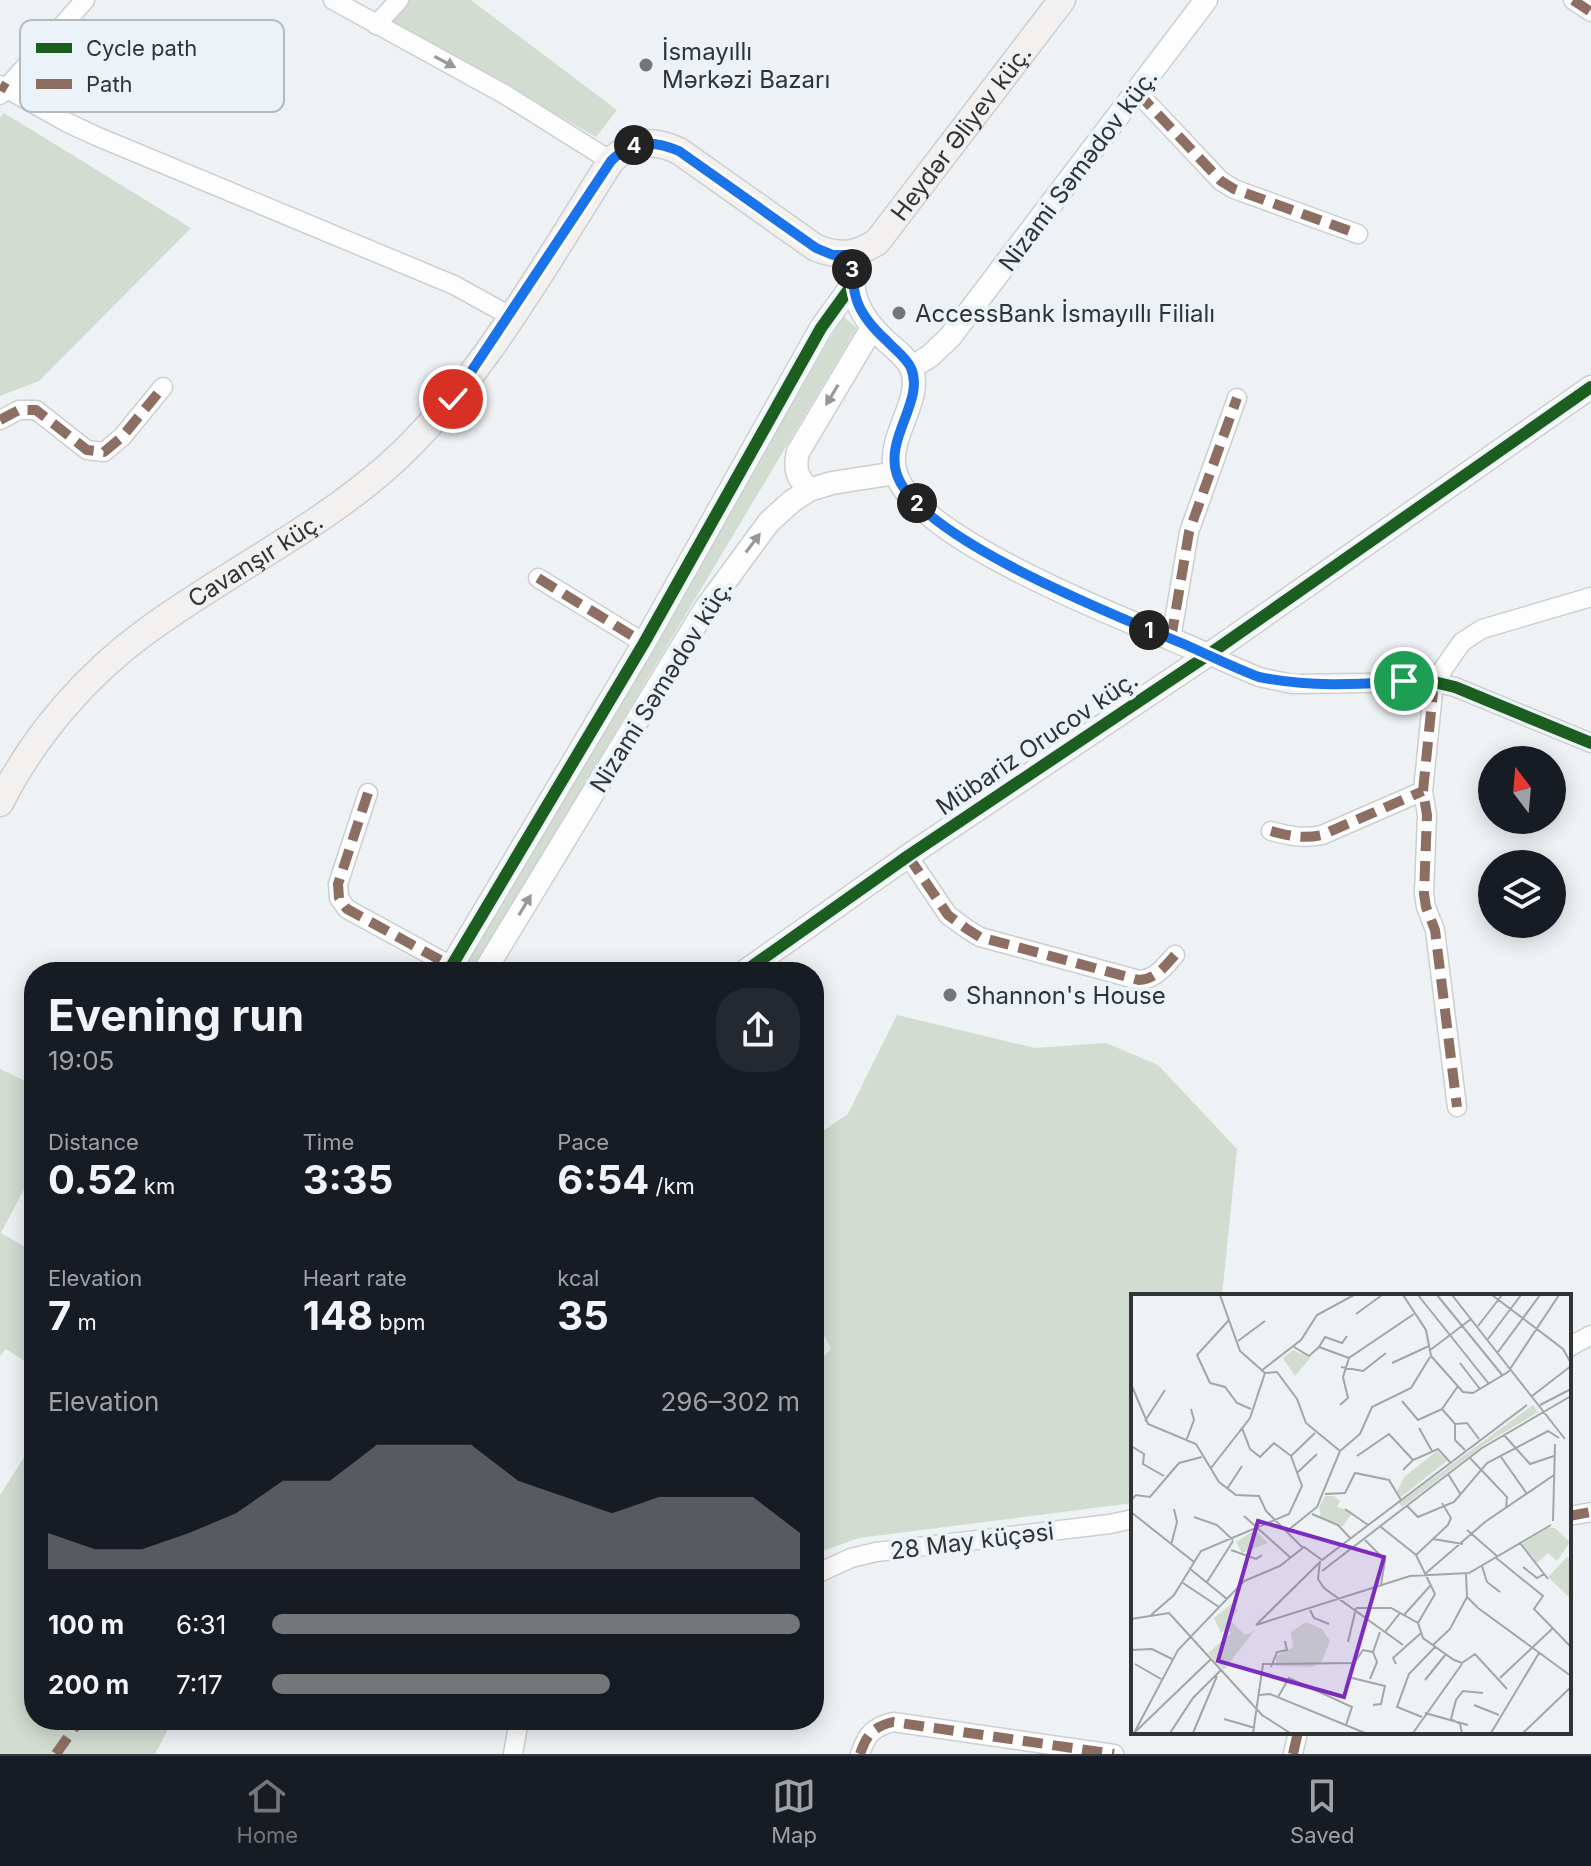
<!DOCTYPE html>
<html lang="en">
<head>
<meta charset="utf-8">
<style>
  :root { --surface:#171b24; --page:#242831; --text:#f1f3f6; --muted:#9ea1a6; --line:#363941; --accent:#747678 }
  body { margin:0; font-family:Inter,sans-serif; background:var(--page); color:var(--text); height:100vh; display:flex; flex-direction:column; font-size:30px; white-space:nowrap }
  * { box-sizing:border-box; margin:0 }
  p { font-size:26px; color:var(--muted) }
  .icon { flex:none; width:44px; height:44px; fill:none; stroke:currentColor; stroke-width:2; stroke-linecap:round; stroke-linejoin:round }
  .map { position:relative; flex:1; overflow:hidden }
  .drawer { position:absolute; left:24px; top:962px; width:800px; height:768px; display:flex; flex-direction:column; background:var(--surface); border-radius:32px; box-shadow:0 4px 20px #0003 }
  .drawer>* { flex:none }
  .needle { width:52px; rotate:344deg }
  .tools { position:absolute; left:1478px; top:746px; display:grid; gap:16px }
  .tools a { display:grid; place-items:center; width:88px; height:88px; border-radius:50%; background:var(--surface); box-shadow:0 4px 20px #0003; font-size:40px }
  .pin { position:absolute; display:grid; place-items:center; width:68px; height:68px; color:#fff; margin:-34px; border:4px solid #fff; border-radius:50%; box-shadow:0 2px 8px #0007 }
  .km { position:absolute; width:40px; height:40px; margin:-20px; border-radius:50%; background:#222; color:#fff; font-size:22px; line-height:40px; text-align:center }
  .round { display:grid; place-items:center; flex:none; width:84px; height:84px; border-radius:32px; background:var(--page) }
  .head { display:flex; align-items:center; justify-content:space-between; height:136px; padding:0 24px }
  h1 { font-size:44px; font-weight:700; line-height:60px }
  .figures { display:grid; grid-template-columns:repeat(3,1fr); gap:12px; height:136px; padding:8px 24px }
  .figures div { display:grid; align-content:center }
  .figures b { font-size:40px; font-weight:700 }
  .figures small { font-size:22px; font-weight:400 }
  .figures p { font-size:22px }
  .chart { height:224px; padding:16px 24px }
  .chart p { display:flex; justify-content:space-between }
  .chart svg { width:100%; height:144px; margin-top:8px; fill:var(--accent); opacity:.7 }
  ul { padding:0 24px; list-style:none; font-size:26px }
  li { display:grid; grid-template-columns:128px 96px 1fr; align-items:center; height:60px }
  li i { height:20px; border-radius:10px; background:var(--accent) }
  .menu { display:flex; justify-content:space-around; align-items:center; height:112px; border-top:2px solid var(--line); background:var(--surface); font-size:22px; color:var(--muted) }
  .menu a { display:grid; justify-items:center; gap:4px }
  .menu .active { color:var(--accent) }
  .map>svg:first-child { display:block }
</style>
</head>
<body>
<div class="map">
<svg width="1591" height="1754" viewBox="0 0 1591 1754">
  <rect width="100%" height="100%" fill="#eff2f5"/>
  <g fill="#d2dcd1">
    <path d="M 410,0 L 471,0 L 617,110 L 596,137 L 392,22 Z"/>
    <path d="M 4,113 L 191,228 L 39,381 L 0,396 L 0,117 Z"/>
    <path d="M 843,316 L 857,328 L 472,972 L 457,972 L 557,807 Z"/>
    <path d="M 897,1015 L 1035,1048 L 1106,1043 L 1158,1065 L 1237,1149 L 1222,1296 L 1133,1296 L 1133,1503 L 859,1538 L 814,1554 L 814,1366 L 831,1349 L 814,1315 L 814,1137 L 848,1114 Z"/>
    <path d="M 0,1069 L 34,1085 L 34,1170 L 1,1233 L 34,1252 L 34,1367 L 6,1349 L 0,1356 Z"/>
    <path d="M 34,1442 L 34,1720 L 173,1720 L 155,1754 L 0,1754 L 0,1495 Z"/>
  </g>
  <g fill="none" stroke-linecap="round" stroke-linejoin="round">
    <defs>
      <g id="minor">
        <path d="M 333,0 L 504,94 L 611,161"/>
        <path d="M 1573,0 L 1591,12"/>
        <path d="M 376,25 L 399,0"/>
        <path d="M 0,85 L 66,122 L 96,136 L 454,285 L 510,316"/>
        <path d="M 1137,92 L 1221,181 L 1234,189 L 1358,234"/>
        <path d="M 0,95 L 85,0"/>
        <path d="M 0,420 L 19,410 L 36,410 L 87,450 L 104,452 L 122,437 L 163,387"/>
        <path d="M 538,578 L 644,643"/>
        <path d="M 1171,639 L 1189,532 L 1237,398"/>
        <path d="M 1208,655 L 1259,677 L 1292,684 L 1434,682 L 1455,687 L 1591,743"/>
        <path d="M 368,793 L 338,884 L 339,898 L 347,909 L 451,966"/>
        <path d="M 1271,831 C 1289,836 1304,839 1322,835 L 1423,791"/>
        <path d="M 908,856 L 948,915 L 967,929 L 980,937 L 1139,980 C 1156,979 1164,967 1175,955"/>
        <path d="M 1457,1107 L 1435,930 L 1426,907 L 1424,894 L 1427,815 L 1423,791 L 1434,682 L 1462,642 L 1482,629 L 1591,597"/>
        <path d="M 1569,1347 L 1591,1335"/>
        <path d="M 1569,1516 L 1591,1512"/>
        <path d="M 814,1575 L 851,1558 L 876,1552 L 1110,1524 L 1133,1519"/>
        <path d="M 513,1754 L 519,1720"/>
        <path d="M 860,1754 C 867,1734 873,1727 893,1722 L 1114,1754"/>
        <path d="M 1293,1754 L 1298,1732"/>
      </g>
      <g id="tertiary">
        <path d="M 851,255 C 852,296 856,313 886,341 C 895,349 906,357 911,368 C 925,400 884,438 896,474 C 920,544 1140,624 1208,655"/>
        <path d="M 911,368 L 930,356 L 950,337 L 1206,0"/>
        <path d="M 809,490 C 797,477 794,470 798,452 L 872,328"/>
        <path d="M 448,972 L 644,643 L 821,328 L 852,285"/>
        <path d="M 484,972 L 705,609 L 769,522 L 791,502 L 809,490 L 832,483 L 896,473"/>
        <path d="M 744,972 L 908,856 L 1208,655 L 1591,387"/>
      </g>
      <g id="secondary">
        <path id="s1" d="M 0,803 C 34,735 87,674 148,630 C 226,573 314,531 387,467 C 479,385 545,264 611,161 C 632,140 653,139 679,151 L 816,248 C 840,257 855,256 877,242 L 1062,0"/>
      </g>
    </defs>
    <use href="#minor" stroke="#cccfd0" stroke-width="21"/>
    <use href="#tertiary" stroke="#cccfd0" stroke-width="25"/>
    <use href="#secondary" stroke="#cccfd0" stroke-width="29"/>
    <use href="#minor" stroke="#fdfdfe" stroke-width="18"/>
    <use href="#tertiary" stroke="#fdfdfe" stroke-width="22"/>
    <use href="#secondary" stroke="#f3f1ef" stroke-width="26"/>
    <g stroke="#8d6e63" stroke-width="10" stroke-dasharray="20 10" stroke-linecap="butt">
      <path d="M 1573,0 L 1591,12"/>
      <path d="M 0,85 L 7,89"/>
      <path d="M 1137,92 L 1221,181 L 1234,189 L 1358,234"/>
      <path d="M 0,420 L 19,410 L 36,410 L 87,450 L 104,452 L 122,437 L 163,387"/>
      <path d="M 538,578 L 644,643"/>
      <path d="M 1171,639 L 1189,532 L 1237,398"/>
      <path d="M 1434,682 L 1423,791 L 1427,815 L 1424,894 L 1426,907 L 1435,930 L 1457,1107"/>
      <path d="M 368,793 L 338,884 L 339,898 L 347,909 L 451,966"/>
      <path d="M 1271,831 C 1289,836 1304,839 1322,835 L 1423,791"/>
      <path d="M 908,856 L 948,915 L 967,929 L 980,937 L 1139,980 C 1156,979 1164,967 1175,955"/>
      <path d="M 1569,1516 L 1591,1512"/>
      <path d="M 56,1754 L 80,1720"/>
      <path d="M 860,1754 C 867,1734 873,1727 893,1722 L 1114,1754"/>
      <path d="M 1293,1754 L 1298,1732"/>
    </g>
    <defs>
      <g id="cycleway">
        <path d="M 851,255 C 852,296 856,314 887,341 C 895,350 906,357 911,368 C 925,401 884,438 897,475 C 920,541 1122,618 1186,645 C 1211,656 1234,668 1259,677 L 1292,684 L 1434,682 L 1455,687 L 1591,743"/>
        <path d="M 448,972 L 644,643 L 821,328 L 852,285"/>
        <path d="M 744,972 L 908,856 L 1208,655 L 1591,387"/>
      </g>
    </defs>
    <use href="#cycleway" stroke="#ecf3f8" stroke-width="17"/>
    <use href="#cycleway" stroke="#1b5e20" stroke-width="12"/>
  </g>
  <defs><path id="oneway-solid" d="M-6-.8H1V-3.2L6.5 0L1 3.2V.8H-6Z" transform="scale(2)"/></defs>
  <g fill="#97989a">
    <use href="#oneway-solid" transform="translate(445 62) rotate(28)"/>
    <use href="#oneway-solid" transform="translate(832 395) rotate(121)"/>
    <use href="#oneway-solid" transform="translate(753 543) rotate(-53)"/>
    <use href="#oneway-solid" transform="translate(525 905) rotate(-59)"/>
  </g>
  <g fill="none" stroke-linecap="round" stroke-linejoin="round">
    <defs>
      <path id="route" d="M 453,399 L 611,161 C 632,139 653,140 679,151 L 816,248 L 833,255 L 851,255 C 852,296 856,313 887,341 C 895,350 906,357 911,368 C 925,401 884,438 897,475 C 920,540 1122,618 1186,645 C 1211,656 1234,668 1259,677 C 1308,687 1355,685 1404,681"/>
    </defs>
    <use href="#route" stroke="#fff" stroke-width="16"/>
    <use href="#route" stroke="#1a73e8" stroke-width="10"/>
  </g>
  <g fill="#747678" stroke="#ecf3f8" stroke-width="3">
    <circle cx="646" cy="65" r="8"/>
    <circle cx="899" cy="313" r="8"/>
    <circle cx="950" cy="995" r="8"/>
  </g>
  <g text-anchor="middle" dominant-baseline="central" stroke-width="8" stroke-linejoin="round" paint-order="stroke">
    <g font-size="24" fill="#313335" stroke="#ecf3f8" text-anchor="start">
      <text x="662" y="51">İsmayıllı<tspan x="662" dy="28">Mərkəzi Bazarı</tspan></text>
      <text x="915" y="313">AccessBank İsmayıllı Filialı</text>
      <text x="966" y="995">Shannon's House</text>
    </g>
    <g font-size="24" fill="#313335" stroke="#ecf3f8">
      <text stroke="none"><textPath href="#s1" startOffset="1344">Heydər Əliyev küç.</textPath></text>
      <text transform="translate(1078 170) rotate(-53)">Nizami Səmədov küç.</text>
      <text stroke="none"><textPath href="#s1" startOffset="358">Cavanşır küç.</textPath></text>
      <text transform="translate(661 686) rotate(-58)">Nizami Səmədov küç.</text>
      <text transform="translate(1037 743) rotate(-34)">Mübariz Orucov küç.</text>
      <text transform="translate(972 1541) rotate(-7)">28 May küçəsi</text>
    </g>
  </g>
  <g transform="translate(1131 1294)">
    <rect width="440" height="440" fill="#eff2f5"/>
    <path d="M 162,56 L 179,64 L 164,82 L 152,64 ZM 402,111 L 407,118 L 354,150 L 271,213 L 268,209 ZM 306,157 L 316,167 L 270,203 L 266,198 L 273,183 ZM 194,202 L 203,202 L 209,207 L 206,213 L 222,218 L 211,233 L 190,224 L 188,213 ZM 417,234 L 424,234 L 439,248 L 426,267 L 417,259 L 406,269 L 391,250 ZM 124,236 L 137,249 L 111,259 L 105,248 ZM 436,263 L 440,266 L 440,305 L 417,283 ZM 100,310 L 107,316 L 99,326 L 114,341 L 123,337 L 93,376 L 77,359 L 100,339 L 96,335 L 90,339 L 83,324 ZM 175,328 L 191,335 L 199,347 L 191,367 L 182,373 L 145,372 L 145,362 L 162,353 L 160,338 Z" fill="#d2dcd1"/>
    <path fill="none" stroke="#a3a6a8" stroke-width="2" d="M 89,1 L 109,57 L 134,79 L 146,78 L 166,105 L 175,129 L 209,157 L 186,213 L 156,237M 272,1 L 295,36 L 300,62M 287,1 L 358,90M 306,1 L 372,82M 321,1 L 434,145M 361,1 L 432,55 L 440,69M 225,20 L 251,1M 347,32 L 371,1M 357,45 L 390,1M 107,47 L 134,27M 163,53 L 178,62 L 188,53 L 218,64M 188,53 L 194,43 L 211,49 L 216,42M 298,57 L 340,25M 367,58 L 409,1M 300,62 L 332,98 L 342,99 L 377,78 L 428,1M 261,69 L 298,52M 329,69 L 349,95M 210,73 L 232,77 L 255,59M 130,77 L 170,46 L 186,21 L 223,1M 79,89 L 66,61 L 98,26M 79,89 L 94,93 L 106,109 L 120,115M 0,90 L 17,130 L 65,150 L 88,188 L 105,201 L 128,202 L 135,217 L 172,254M 401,102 L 440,72M 271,107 L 287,126 L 311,115 L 324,130 L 336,129 L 348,145M 209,111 L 217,104 L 212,83 L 218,64 L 283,20M 409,111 L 440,95M 311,115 L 327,92M 14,127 L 34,96M 324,130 L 324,146 L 334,156M 111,134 L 119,155 L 129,163 L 143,149 L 160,162 L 184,139M 288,134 L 301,157M 373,141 L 399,170 L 423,162M 55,147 L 63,126 L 60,115M 0,152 L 13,160 L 12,170 L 33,182M 209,157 L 229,140 L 241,113 L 280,94 L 299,63M 226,162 L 258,140 L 282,166M 370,163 L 396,200M 339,164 L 376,203 L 375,214M 80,174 L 119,124 L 134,79M 272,176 L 282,166 L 307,155 L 319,168M 167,178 L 186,160M 317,180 L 330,201M 96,195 L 111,172M 194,200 L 214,199 L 224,179 L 258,186 L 270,206M 0,206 L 5,201 L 19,203 L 48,169 L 71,163M 276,212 L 287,223 L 323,208 L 356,169 L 417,137 L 428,144M 214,215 L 237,231M 0,218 L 63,268M 181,220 L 207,231 L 220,245M 113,222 L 160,264M 63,223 L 86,231 L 102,246M 422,227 L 424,150M 250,233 L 285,261 L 304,300 L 287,329M 336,236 L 366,262M 302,245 L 332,250M 234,246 L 254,266 L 250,291M 389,249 L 417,285M 40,251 L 46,228 L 43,215M 100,256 L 125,265 L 131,261M 285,261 L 317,231 L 320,224 L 311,209M 364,263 L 412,302 L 403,315 L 440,353M 189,267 L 187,285 L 193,294 L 272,351M 351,272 L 356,288 L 369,298M 392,273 L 406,284 L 413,280M 58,274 L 96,305M 191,277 L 351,154 L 440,102M 294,280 L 354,228 L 423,181M 335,280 L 336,303 L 347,314 L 440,382M 76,288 L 102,247M 52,289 L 88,313M 225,314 L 260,314 L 287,329 L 292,344 L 323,366 L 331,369 L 344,360 L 376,395M 179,316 L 183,324 L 198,330M 20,321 L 43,301 L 70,257 L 158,220 L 171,192 L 160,162M 273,321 L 299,292M 0,325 L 38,319 L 58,341M 125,331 L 279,282 L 338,279 L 420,231M 125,331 L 188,269M 254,338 L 269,319M 58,341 L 131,421 L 159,439M 217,348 L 225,314M 302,351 L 319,335 L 336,303M 0,356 L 21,355 L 41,365M 4,370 L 30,385M 265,370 L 262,364 L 290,339M 140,373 L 146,358 L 156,356 L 154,347M 217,383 L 254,392 L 250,410 L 242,411M 369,384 L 422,334M 239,385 L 246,368 L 242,358M 294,386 L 315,360M 128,401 L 139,400 L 234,439M 147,403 L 158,384 L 221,413 L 215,431M 343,411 L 368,421M 294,419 L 337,431M 291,423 L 266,413 L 278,380 L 305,352M 93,425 L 124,434M 3,439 L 80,365M 3,439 L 47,356 L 113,287 L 149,272 L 173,253 L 191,266 L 396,111M 39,439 L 62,404 L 90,376M 62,439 L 86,382M 122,439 L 132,370 L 223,369 L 232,356 L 242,358 L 249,338M 282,439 L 331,370M 331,439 L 329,430 L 320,425 L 325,406 L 332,397 L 352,399M 360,439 L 408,359M 392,439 L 440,393"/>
    <path fill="#7b2cbf" fill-opacity="0.15" stroke="#7b2cbf" stroke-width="4" d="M 127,227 L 253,263 L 213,403 L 87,367 Z"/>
    <rect width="440" height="440" fill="none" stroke="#313335" stroke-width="4"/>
  </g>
  <rect x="20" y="20" width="264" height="92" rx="12" fill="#ecf3f8" stroke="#b4b9be" stroke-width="2"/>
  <rect x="36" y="43" width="36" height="10" fill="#1b5e20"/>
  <rect x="36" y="79" width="36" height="10" fill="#8d6e63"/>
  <g font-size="22" fill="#313335">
    <text x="86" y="56">Cycle path</text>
    <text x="86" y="92">Path</text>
  </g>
</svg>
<div class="tools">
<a><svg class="needle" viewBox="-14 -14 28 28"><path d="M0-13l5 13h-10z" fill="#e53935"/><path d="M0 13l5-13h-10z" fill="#9ea1a6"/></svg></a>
<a><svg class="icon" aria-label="layers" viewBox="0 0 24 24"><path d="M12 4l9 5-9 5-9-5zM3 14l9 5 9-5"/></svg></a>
</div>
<div class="pin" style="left:1404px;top:681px;background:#1e9e55"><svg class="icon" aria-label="arrive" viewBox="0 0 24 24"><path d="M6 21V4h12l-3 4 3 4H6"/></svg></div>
<div class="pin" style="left:453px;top:399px;background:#d93025"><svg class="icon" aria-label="check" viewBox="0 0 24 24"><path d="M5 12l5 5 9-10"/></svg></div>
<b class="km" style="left:1149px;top:630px">1</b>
<b class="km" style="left:917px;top:503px">2</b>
<b class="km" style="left:852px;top:269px">3</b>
<b class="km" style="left:634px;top:145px">4</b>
<section class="drawer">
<div class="head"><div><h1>Evening run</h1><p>19:05</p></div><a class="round"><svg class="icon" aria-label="share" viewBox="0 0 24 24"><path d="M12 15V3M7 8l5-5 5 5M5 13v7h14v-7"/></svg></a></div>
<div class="figures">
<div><p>Distance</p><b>0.52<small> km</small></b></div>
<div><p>Time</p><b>3:35</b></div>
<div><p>Pace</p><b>6:54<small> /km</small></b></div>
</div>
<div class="figures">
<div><p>Elevation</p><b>7<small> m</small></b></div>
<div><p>Heart rate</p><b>148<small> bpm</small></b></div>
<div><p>kcal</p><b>35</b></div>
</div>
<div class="chart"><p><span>Elevation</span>296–302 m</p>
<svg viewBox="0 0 160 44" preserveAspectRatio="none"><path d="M0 44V33L10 38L20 38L30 33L40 27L50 17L60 17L70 6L80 6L90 6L100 17L110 22L120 27L130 22L140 22L150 22L160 33V44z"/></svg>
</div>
<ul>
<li><b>100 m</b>6:31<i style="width:100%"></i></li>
<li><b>200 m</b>7:17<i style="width:64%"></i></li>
</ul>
</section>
</div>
<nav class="menu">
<a class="active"><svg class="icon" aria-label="home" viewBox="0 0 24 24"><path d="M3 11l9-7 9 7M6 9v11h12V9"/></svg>Home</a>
<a><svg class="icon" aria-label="map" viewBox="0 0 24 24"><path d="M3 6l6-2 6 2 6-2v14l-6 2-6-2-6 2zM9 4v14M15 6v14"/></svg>Map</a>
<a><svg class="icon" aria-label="saved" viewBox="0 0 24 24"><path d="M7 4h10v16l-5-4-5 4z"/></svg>Saved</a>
</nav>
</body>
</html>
